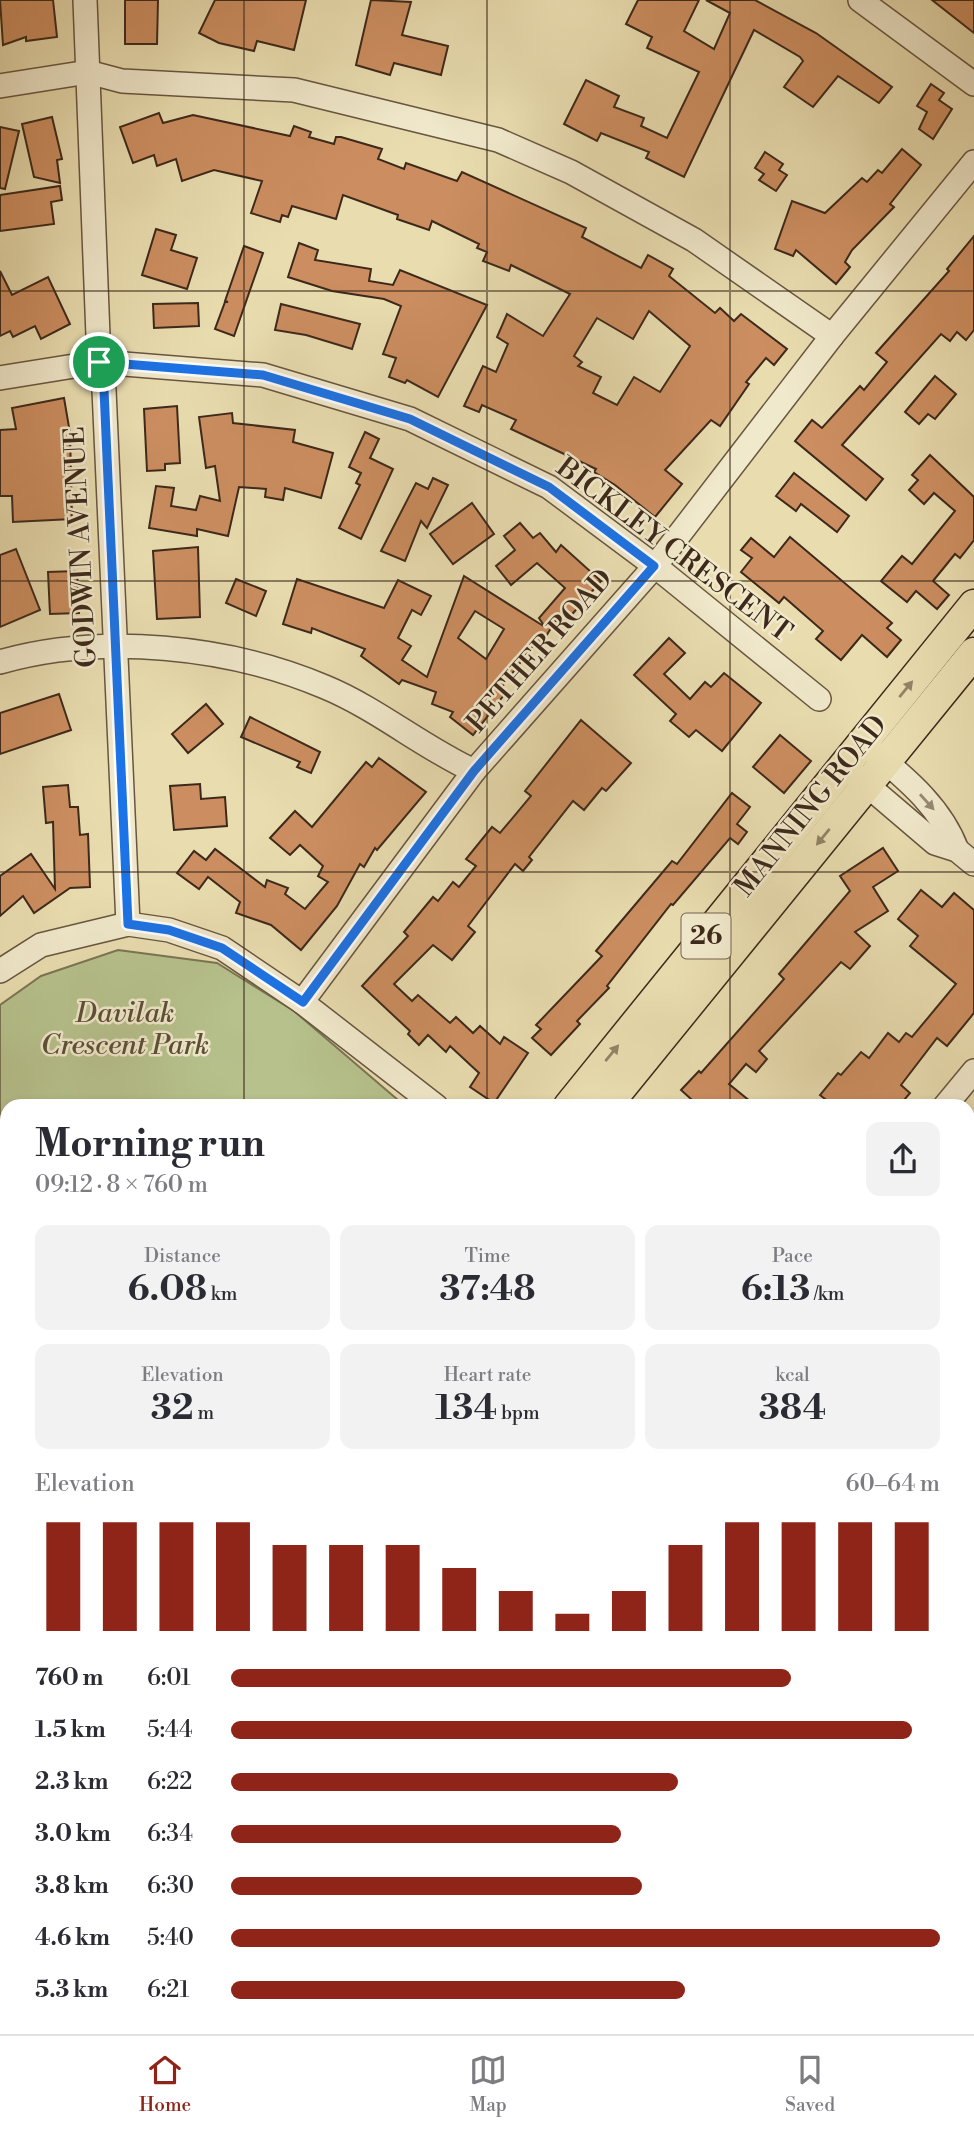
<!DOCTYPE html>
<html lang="en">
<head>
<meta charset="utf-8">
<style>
  :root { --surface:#fff; --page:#f2f2f3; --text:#2b2b33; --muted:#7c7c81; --line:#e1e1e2; --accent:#8f2418 }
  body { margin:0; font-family:"Libre Bodoni",serif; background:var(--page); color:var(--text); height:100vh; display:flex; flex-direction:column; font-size:26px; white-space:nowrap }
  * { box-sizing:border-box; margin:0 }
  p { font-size:23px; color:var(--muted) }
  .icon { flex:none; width:38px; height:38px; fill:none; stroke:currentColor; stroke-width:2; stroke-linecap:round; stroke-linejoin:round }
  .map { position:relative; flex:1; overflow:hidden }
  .side { position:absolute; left:0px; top:1099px; width:975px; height:936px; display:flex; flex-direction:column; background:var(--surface); border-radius:21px 21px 0 0; box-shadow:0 4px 10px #0003 }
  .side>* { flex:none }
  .pin { position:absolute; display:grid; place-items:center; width:60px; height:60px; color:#fff; margin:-30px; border:4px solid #fff; border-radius:50%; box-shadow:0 2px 7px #0007 }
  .round { display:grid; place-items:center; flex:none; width:74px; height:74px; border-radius:14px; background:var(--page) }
  .overview { display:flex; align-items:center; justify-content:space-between; height:119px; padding:0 35px }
  h1 { font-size:38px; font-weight:700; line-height:52px }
  .metrics { display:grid; grid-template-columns:repeat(3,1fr); gap:10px; height:119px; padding:7px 35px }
  .metrics div { display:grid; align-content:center; border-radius:14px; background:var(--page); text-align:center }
  .metrics b { font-size:35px; font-weight:700 }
  .metrics small { font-size:19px; font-weight:400 }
  .metrics p { font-size:19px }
  .chart { height:196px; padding:14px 35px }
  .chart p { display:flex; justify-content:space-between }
  .chart svg { width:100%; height:126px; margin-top:7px; stroke:var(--accent); stroke-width:6 }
  ul { padding:0 35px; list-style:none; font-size:23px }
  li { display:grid; grid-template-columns:112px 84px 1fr; align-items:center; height:52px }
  li i { height:18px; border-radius:9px; background:var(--accent) }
  .tabs { display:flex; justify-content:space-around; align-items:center; height:98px; border-top:2px solid var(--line); background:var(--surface); font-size:19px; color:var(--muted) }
  .tabs a { display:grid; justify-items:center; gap:4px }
  .tabs .current { color:var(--accent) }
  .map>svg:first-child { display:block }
</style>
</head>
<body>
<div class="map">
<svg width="974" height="2034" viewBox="0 0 974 2034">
  <rect width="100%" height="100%" fill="#e9ddb0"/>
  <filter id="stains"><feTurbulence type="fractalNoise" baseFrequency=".00286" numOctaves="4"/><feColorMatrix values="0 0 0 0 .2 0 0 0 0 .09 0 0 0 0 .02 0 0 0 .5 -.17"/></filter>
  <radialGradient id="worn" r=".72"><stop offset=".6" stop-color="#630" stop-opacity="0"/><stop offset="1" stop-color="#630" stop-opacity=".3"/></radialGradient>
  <g fill="#b6c18c" stroke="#7a7554" stroke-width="2">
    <path d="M 118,950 L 217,963 L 294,1011 L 405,1106 L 7,1106 L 7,1490 L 0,1484 L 0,1005 L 41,976 Z"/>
    <path d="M 682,2028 L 802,2028 L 790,2034 L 695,2034 Z"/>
  </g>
  <g fill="#cc8e60" stroke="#3d291b" stroke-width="2" fill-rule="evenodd">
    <path d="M 0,0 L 53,0 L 57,37 L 26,41 L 26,37 L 3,45 Z"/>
    <path d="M 125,0 L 158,0 L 157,44 L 125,44 Z"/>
    <path d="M 215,0 L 306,0 L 294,50 L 257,41 L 254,51 L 219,43 L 199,33 Z"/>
    <path d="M 371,0 L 411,2 L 402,35 L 448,46 L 441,75 L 394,63 L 390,75 L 356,65 Z"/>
    <path d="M 638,0 L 699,0 L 684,31 L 714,49 L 730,13 L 706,0 L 755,0 L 816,33 L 892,87 L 879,103 L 838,76 L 813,107 L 784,87 L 803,61 L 800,57 L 754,30 L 684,177 L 646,158 L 649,152 L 601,133 L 597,141 L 564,124 L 586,80 L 619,96 L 614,107 L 644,118 L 641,126 L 667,138 L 699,72 L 647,48 L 652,37 L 626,24 Z"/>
    <path d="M 932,0 L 974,0 L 974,33 Z"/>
    <path d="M 931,84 L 944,93 L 939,100 L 952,109 L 933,139 L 919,129 L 927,112 L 917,106 Z"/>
    <path d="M 159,113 L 163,123 L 193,115 L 290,136 L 294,126 L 311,132 L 309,137 L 334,144 L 336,137 L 341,137 L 382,149 L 378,159 L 404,169 L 406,163 L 457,181 L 462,172 L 586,228 L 582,237 L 641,268 L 648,255 L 673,269 L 669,276 L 715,313 L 720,308 L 734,321 L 741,314 L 787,349 L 774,365 L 766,358 L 746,382 L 749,384 L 720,426 L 711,420 L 665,470 L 682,484 L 655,517 L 615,485 L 594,472 L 596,469 L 511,429 L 516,420 L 482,405 L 479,412 L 464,406 L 483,366 L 496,372 L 508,344 L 497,337 L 507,314 L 543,336 L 570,294 L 511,265 L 509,271 L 483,261 L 487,252 L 477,248 L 479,244 L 432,221 L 429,230 L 397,219 L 398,215 L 343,195 L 336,219 L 292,206 L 288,217 L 282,215 L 280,222 L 251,213 L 262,181 L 214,170 L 182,181 L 176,159 L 157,166 L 154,155 L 133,163 L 120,127 ZM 649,311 L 690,346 L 660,392 L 634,377 L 617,405 L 593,393 L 601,377 L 578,366 L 582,362 L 574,356 L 597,318 L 633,339 Z"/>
    <path d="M 52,117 L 62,159 L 57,160 L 60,183 L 34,177 L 22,124 Z"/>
    <path d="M 0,127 L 19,131 L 5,189 L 0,188 Z"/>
    <path d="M 902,149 L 921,165 L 890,204 L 894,207 L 852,250 L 845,262 L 850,267 L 836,284 L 796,250 L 793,256 L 775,249 L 792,201 L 825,213 L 862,178 L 867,182 L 878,170 L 882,173 Z"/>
    <path d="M 765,152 L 783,164 L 779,170 L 787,175 L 776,191 L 759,180 L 764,174 L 755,168 Z"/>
    <path d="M 60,186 L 62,200 L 51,202 L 54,224 L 0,231 L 0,195 Z"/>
    <path d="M 156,229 L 176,235 L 171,250 L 197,258 L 187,289 L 142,275 Z"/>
    <path d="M 974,236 L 974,330 L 966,340 L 957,332 L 950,341 L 941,334 L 842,445 L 883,479 L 866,500 L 795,441 L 812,420 L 822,428 L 860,386 L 864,390 L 887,362 L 876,353 L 949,271 L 947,269 Z"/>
    <path d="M 299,243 L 318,250 L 315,260 L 371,269 L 369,281 L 393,285 L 400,270 L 487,305 L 438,397 L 407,380 L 405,383 L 389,377 L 396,358 L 383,354 L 401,306 L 384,299 L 332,291 L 288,277 Z"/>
    <path d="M 244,246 L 263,253 L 234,336 L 215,329 L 225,302 L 228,302 L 225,301 Z"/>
    <path d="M 0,271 L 12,295 L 48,277 L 70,324 L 41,339 L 35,326 L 13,337 L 10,331 L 0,336 Z"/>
    <path d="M 198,303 L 199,326 L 154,328 L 153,304 Z"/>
    <path d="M 281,304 L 360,324 L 352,349 L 306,335 L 275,330 Z"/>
    <path d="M 935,376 L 956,394 L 935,419 L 928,414 L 919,424 L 905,412 Z"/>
    <path d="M 64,398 L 70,433 L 72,519 L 13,522 L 12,496 L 0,496 L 0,430 L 16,429 L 12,408 Z"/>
    <path d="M 177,406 L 180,463 L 165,464 L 165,470 L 147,471 L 144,409 Z"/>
    <path d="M 232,413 L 233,423 L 295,430 L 293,442 L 333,453 L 321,498 L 285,488 L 283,500 L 265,497 L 266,489 L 239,487 L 228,536 L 197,529 L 197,536 L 149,528 L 156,486 L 174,488 L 171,506 L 196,510 L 200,496 L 220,501 L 215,466 L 206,468 L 199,417 Z"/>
    <path d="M 365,432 L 379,439 L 370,458 L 393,469 L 361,539 L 339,528 L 360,485 L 356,483 L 361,473 L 349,467 Z"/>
    <path d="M 930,455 L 974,497 L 974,540 L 960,558 L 955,554 L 933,581 L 949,595 L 937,609 L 916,591 L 907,602 L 881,581 L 902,556 L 912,564 L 955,511 L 934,493 L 924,504 L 909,490 L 918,480 L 912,475 Z"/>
    <path d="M 794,473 L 849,516 L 837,532 L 801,504 L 796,511 L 776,496 Z"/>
    <path d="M 433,478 L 448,485 L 427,528 L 421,521 L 405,561 L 381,551 L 416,483 L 428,489 Z"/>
    <path d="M 472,503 L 494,534 L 453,564 L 430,534 Z"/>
    <path d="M 520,523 L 533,538 L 540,533 L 556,552 L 561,545 L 601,581 L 562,626 L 556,620 L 540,646 L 535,643 L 499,691 L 504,695 L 473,735 L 450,717 L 453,712 L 432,704 L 436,692 L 402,680 L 399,684 L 361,656 L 365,649 L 312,628 L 311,633 L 283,624 L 297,579 L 384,608 L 398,580 L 431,596 L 421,615 L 412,610 L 398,638 L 411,646 L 402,660 L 427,677 L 464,576 L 545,627 L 539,618 L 565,588 L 537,563 L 511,585 L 496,566 L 515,550 L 504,536 ZM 475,611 L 504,629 L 486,659 L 458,638 Z"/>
    <path d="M 790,537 L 892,623 L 887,628 L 901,640 L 887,657 L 862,635 L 841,660 L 816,639 L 823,631 L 784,597 L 779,603 L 741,572 L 752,558 L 741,550 L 751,538 L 774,557 Z"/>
    <path d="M 198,547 L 200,617 L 157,619 L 153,551 Z"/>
    <path d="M 16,549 L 40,610 L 0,627 L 0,555 Z"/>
    <path d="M 77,571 L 79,613 L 50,614 L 48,572 Z"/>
    <path d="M 236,579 L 266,591 L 256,616 L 226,603 Z"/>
    <path d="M 669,638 L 685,653 L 664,674 L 690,699 L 705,682 L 711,687 L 724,673 L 761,703 L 722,751 L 696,730 L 689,737 L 670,721 L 676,714 L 634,675 Z"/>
    <path d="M 59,694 L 71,730 L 0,754 L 0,713 Z"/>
    <path d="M 206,704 L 223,724 L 188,753 L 172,734 Z"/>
    <path d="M 250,717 L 320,752 L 311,773 L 297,767 L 300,762 L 241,737 Z"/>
    <path d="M 581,720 L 631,763 L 606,791 L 602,788 L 584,810 L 573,801 L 529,857 L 532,860 L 523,871 L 515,864 L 468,926 L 475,932 L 452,960 L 433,945 L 394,984 L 412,1001 L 418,995 L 450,1023 L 456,1017 L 473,1033 L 480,1026 L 500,1044 L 504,1037 L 528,1053 L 494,1103 L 470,1087 L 479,1073 L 450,1046 L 446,1052 L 428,1035 L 419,1045 L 408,1034 L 410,1031 L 362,986 L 408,936 L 404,932 L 433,897 L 438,901 L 453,882 L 459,887 L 476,866 L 466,859 L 492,827 L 500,833 L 531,796 L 525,791 Z"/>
    <path d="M 780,735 L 811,761 L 784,793 L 753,767 Z"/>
    <path d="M 379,758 L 426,792 L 377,850 L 375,848 L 364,867 L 360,864 L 337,906 L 301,950 L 271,925 L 236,913 L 240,902 L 208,877 L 199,889 L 177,873 L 194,851 L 206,860 L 215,849 L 265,887 L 267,880 L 288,888 L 285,894 L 305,909 L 328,882 L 318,876 L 323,866 L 300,845 L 290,855 L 270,838 L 295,811 L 312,827 L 366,762 L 372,767 Z"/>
    <path d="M 200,784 L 201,799 L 225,797 L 227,826 L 174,830 L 170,786 Z"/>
    <path d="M 68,785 L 70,807 L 78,807 L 80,835 L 88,834 L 90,887 L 70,888 L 34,913 L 23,896 L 0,916 L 0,876 L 31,854 L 55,889 L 53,822 L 46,823 L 43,787 Z"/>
    <path d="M 732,793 L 750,807 L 737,824 L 747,832 L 738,844 L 730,838 L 673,905 L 671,904 L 607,986 L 609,988 L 577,1021 L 580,1024 L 551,1055 L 532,1038 L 541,1029 L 536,1025 L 602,956 L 596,951 L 672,861 L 677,864 Z"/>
    <path d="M 883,848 L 898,871 L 873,887 L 888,911 L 855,932 L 870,946 L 850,969 L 841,962 L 759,1051 L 767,1059 L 756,1072 L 746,1064 L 729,1084 L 756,1106 L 684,1106 L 691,1099 L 681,1090 L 699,1071 L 701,1073 L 784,979 L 779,974 L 850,891 L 840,876 Z"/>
    <path d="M 921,890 L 942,907 L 954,893 L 974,910 L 974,1013 L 947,1046 L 937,1038 L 901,1085 L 910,1093 L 899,1106 L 834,1106 L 820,1095 L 838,1073 L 841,1075 L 861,1052 L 869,1058 L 888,1033 L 899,1042 L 906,1033 L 912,1037 L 956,984 L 910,946 L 918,936 L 898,919 Z"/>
  </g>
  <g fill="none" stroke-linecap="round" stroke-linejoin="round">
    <defs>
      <g id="minor">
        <path d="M 85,0 L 99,362 L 104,390 L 128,924"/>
        <path d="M 860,0 L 974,84"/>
        <path d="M 0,86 L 88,72 L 122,81 L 294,90 L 498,140 L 571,172 L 694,240 L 832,336"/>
        <path d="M 0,378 L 99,362 L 263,375 L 410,419 L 549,487 L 655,566 L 819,699"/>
        <path d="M 0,662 C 101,633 229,646 325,687 C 378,709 422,747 474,771"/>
        <path d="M 875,753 C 908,780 942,809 957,850"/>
        <path d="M 854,774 L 935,843 L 957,850 L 974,864"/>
        <path d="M 0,971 L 41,945 L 128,924 L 169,930 L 222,948 L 302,1002 L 436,1106"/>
        <path d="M 302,1002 L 474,771 L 655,566 L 832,336 L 974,162"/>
        <path d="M 945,1106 L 974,1071"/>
        <path d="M 0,1521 L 7,1527"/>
        <path d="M 972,1633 L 974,1624"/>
        <path d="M 0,1814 L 7,1806"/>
        <path d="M 575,2028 L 582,2034"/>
      </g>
      <g id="major">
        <path d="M 569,1106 L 974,605"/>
        <path d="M 606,1106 L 974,653"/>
        <path d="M 125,2034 L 125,2028"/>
        <path d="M 147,2034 L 147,2028"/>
      </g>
    </defs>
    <use href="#minor" stroke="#685640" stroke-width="26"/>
    <use href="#major" stroke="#3d291b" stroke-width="33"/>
    <use href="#minor" stroke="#f1e9cc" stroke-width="23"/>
    <use href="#major" stroke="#e9ddb0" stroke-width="30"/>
  </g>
  <defs><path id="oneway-solid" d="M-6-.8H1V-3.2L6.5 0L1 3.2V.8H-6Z" transform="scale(1.75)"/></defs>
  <g fill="#938366">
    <use href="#oneway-solid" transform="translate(906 689) rotate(-51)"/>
    <use href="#oneway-solid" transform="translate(823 837) rotate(129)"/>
    <use href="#oneway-solid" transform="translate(612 1053) rotate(-51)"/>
  </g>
  <use fill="#978974" href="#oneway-solid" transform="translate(927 802) rotate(48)"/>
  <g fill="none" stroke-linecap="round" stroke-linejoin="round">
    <defs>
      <path id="route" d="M 99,362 L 263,375 L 410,419 L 549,487 L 654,566 L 474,771 L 303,1002 L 222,948 L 169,930 L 128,924 L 104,390 Z"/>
    </defs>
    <use href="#route" stroke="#fff" stroke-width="14"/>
    <use href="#route" stroke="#1a73e8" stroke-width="9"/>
  </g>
  <path fill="none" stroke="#3d291b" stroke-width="2" stroke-opacity="0.55" d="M 244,0 L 244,1106M 487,0 L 487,1106M 730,0 L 730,1106M 0,291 L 974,291M 0,581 L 974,581M 0,872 L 974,872M 0,1162 L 7,1162M 968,1162 L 974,1162M 0,1453 L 7,1453M 968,1453 L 974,1453M 0,1743 L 7,1743M 968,1743 L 974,1743M 244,2028 L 244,2034M 487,2028 L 487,2034M 730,2028 L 730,2034"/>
  <g text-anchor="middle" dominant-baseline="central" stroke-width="5" stroke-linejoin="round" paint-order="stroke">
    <rect fill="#f1e9cc" stroke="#736350" stroke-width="2" x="681.5" y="913.5" width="49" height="45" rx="5"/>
    <g font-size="26" font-weight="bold" fill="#3d291b">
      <text x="706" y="936">26</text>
    </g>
    <g font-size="28" fill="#3d291b" stroke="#f1e9cc">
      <text transform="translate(81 547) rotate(-93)">GODWIN AVENUE</text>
      <text transform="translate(674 550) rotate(37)">BICKLEY CRESCENT</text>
      <text transform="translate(540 651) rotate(-49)">PETHER ROAD</text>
      <text transform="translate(811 806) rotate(-51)">MANNING ROAD</text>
    </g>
    <g font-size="28" font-style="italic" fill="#5b4f37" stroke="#f1e9cc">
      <text x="125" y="1013">Davilak<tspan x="125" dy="32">Crescent Park</tspan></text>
    </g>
  </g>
  <rect width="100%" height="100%" filter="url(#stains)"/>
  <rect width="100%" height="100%" fill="url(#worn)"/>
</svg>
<div class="pin" style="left:99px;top:362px;background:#1e9e55"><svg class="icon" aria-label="arrive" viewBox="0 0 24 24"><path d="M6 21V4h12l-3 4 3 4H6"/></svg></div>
<section class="side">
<div class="overview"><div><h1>Morning run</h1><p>09:12 · 8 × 760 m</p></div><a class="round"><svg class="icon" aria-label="share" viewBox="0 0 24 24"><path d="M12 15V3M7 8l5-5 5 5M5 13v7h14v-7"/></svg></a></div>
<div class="metrics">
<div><p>Distance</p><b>6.08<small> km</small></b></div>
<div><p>Time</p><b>37:48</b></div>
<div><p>Pace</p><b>6:13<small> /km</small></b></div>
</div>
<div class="metrics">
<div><p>Elevation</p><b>32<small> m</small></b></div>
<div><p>Heart rate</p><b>134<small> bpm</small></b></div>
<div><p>kcal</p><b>384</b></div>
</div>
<div class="chart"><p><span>Elevation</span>60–64 m</p>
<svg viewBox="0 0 160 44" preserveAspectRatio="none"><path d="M5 44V6M15 44V6M25 44V6M35 44V6M45 44V14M55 44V14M65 44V14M75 44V22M85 44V30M95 44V38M105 44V30M115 44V14M125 44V6M135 44V6M145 44V6M155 44V6"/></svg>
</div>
<ul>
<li><b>760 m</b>6:01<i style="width:79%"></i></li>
<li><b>1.5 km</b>5:44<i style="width:96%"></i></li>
<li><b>2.3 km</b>6:22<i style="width:63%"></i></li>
<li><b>3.0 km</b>6:34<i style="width:55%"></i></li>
<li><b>3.8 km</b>6:30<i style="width:58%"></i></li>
<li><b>4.6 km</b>5:40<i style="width:100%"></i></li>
<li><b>5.3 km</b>6:21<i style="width:64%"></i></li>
</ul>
</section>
</div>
<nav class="tabs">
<a class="current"><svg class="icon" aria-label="home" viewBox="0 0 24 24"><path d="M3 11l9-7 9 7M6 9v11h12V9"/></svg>Home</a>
<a><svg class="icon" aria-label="map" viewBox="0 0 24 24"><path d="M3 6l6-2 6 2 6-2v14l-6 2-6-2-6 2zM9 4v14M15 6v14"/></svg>Map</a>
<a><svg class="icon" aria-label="saved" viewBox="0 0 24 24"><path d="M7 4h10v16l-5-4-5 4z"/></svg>Saved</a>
</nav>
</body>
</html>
